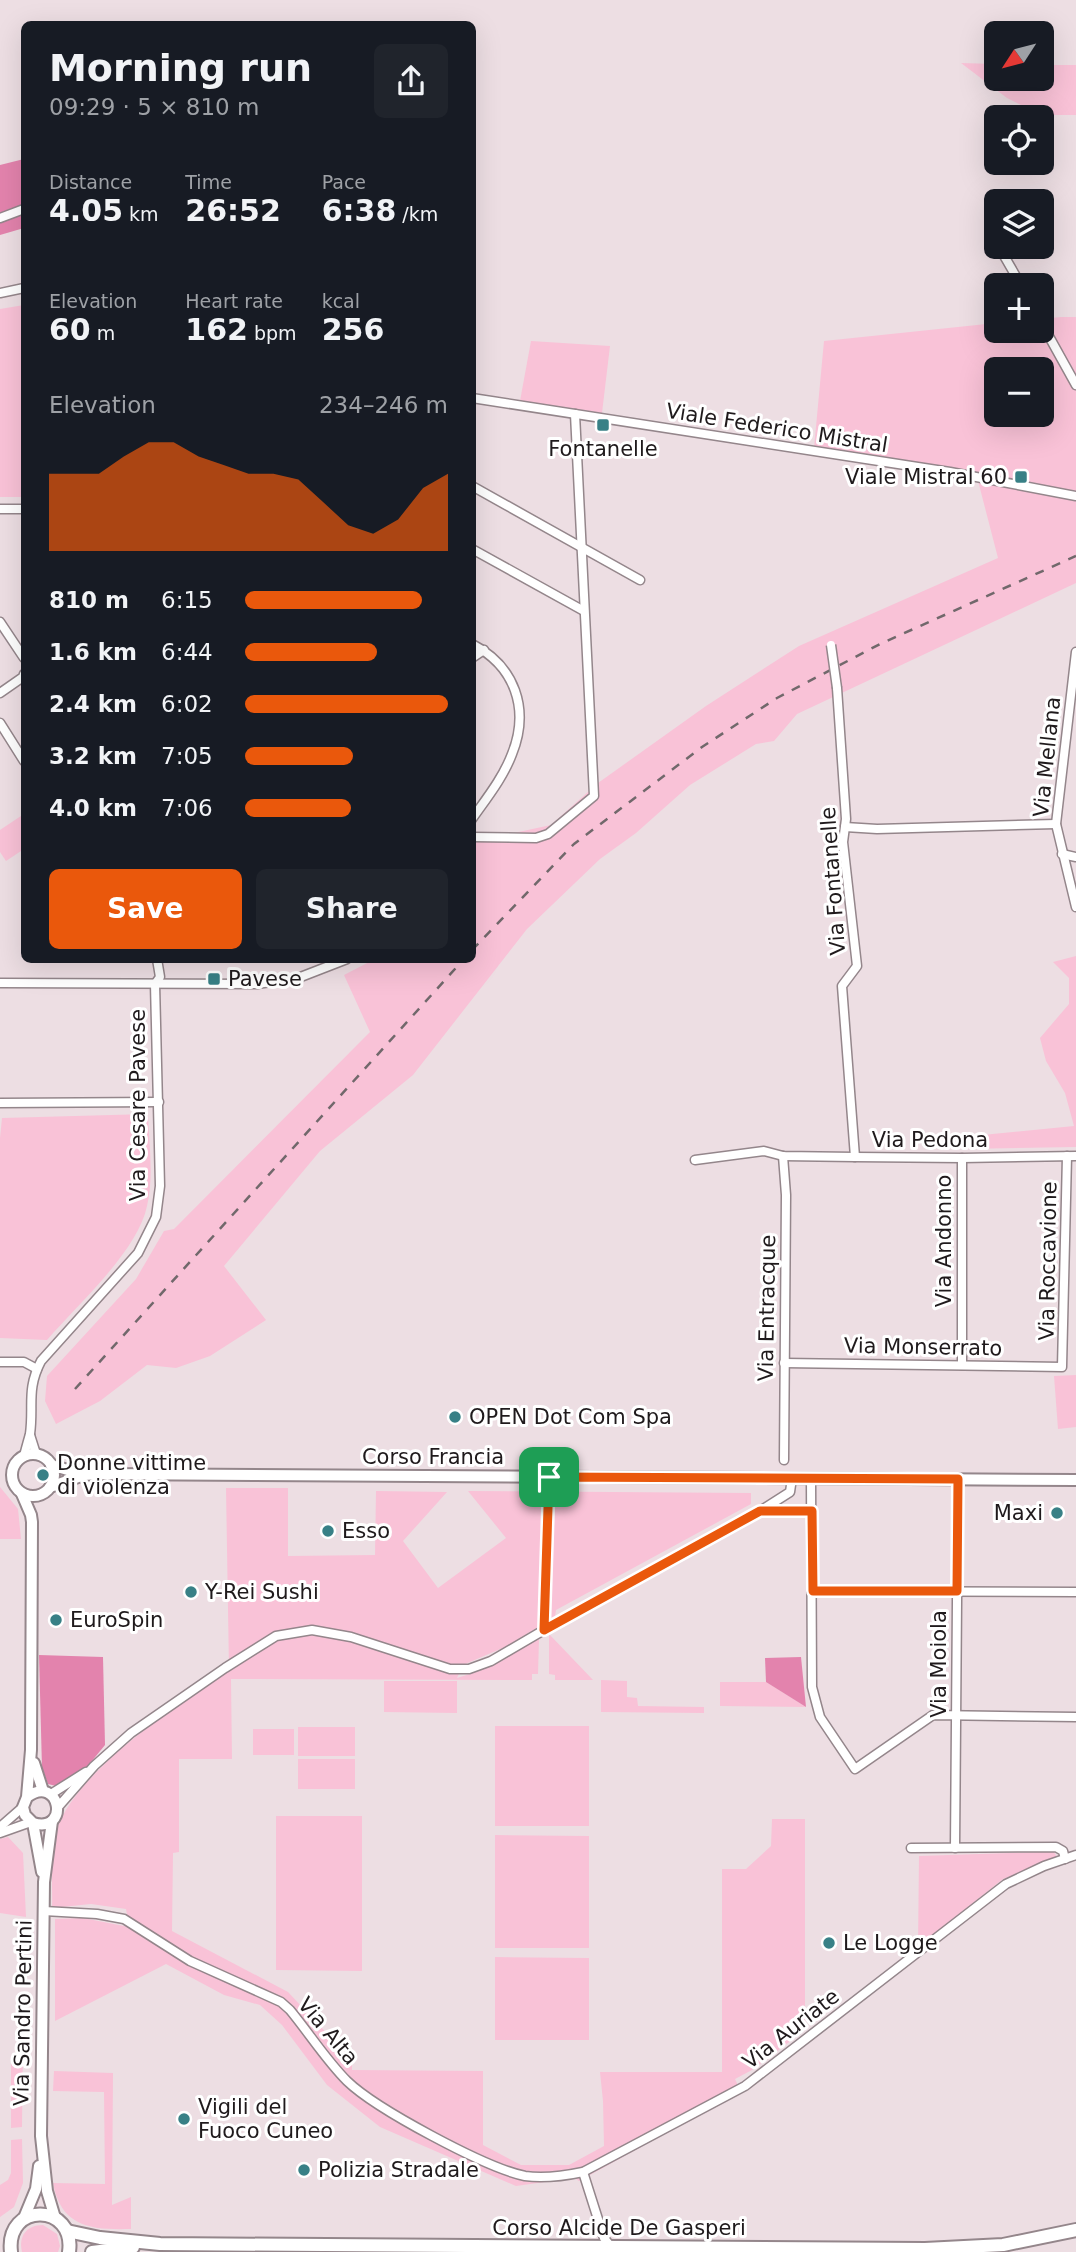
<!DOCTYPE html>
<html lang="en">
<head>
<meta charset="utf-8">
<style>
  :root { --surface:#171b24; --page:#20242c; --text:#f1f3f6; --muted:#9ea1a6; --accent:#ea580c }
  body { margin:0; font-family:"DejaVu Sans",sans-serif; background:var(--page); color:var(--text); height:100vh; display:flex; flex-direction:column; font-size:26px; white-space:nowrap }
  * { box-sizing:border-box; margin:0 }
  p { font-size:23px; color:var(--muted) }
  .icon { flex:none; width:38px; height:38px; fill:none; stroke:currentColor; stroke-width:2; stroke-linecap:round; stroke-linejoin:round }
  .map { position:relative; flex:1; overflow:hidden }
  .drawer { position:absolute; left:21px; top:21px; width:455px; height:942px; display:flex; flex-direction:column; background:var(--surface); border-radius:10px; box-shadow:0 7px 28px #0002 }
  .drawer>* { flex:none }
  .needle { width:46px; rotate:234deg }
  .tools { position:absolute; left:984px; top:21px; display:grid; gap:14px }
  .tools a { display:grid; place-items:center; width:70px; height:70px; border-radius:10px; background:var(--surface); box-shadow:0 7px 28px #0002; font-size:35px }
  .pin { position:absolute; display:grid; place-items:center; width:60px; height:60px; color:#fff; margin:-30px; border-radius:14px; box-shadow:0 4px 10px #0006 }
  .round { display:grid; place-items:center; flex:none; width:74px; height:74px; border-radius:10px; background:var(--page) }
  .head { display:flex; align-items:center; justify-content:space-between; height:119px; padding:0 28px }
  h1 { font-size:38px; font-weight:800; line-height:52px }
  .metrics { display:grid; grid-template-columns:repeat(3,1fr); gap:10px; height:119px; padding:7px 28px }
  .metrics div { display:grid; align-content:center }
  .metrics b { font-size:30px; font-weight:800 }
  .metrics small { font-size:19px; font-weight:400 }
  .metrics p { font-size:19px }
  .chart { height:196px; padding:14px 28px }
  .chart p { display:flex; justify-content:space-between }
  .chart svg { width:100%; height:126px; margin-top:7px; fill:var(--accent); opacity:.7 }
  .cta { display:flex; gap:14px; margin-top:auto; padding:14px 28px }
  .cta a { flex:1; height:80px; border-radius:10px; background:var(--accent); color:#fff; font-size:28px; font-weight:800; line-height:80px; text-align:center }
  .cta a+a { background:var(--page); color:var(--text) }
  ul { padding:0 28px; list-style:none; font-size:23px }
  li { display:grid; grid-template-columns:112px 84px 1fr; align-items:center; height:52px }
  li i { height:18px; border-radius:9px; background:var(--accent) }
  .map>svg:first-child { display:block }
</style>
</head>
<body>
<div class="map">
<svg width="1076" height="2252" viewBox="0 0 1076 2252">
  <rect width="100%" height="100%" fill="#eddee3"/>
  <g fill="#f9c2d7" fill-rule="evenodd">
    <path d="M 961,63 L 996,64 L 996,79 L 1041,79 L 1041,65 L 1076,65 L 1076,115 L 1041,115 L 1007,98 Z"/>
    <path d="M 24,305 L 24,497 L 0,497 L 0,309 Z"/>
    <path d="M 1061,317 L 1076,317 L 1076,583 L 797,714 L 774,741 L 756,744 L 690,785 L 636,833 L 600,859 L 527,929 L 413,1075 L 320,1151 L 224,1266 L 266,1320 L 210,1356 L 176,1368 L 147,1365 L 100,1401 L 56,1424 L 45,1401 L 47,1376 L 136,1279 L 164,1231 L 174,1229 L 370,1032 L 344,975 L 375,959 L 472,959 L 473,842 L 551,825 L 598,783 L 706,706 L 799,646 L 998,558 L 976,473 L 814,448 L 824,341 L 996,323 L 996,331 L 1041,331 L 1041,319 ZM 996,369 L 1041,369 L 1041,415 L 996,415 Z"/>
    <path d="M 531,341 L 610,346 L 602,413 L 520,401 Z"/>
    <path d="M 24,814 L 24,849 L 6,861 L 0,852 L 0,830 Z"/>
    <path d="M 1076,956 L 1076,1147 L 962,1149 L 962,1137 L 1074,1126 L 1065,1093 L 1046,1061 L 1040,1038 L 1069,1004 L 1069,978 L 1053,962 Z"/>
    <path d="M 148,1114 C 149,1144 154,1177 147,1206 C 138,1251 77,1305 47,1340 L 0,1338 L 0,1138 L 2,1118 Z"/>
    <path d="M 1076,1375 L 1076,1427 L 1058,1429 L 1054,1376 Z"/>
    <path d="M 0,1487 L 18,1509 L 21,1539 L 0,1539 Z"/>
    <path d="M 226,1488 L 288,1488 L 288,1556 L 375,1555 L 376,1491 L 447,1492 L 403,1541 L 438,1588 L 506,1538 L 468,1491 L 751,1493 L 751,1504 L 556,1610 L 555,1617 L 505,1647 L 463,1665 L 457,1678 L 479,1671 L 539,1639 L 538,1674 L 532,1674 L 532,1680 L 231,1679 L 232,1759 L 179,1759 L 179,1852 L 173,1853 L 172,1931 L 288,1992 L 352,2060 L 352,2070 L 483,2071 L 483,2145 L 521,2165 L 569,2165 L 604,2146 L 603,2101 L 600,2072 L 722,2072 L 722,1869 L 746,1869 L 771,1846 L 772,1819 L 805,1819 L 805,2030 L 752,2070 L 735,2079 L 741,2092 L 579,2181 L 574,2178 L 516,2186 L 380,2127 L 327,2085 L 282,2025 L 260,2005 L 224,1995 L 166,1964 L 55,2021 L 55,1919 L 83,1918 L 129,1927 L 126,1909 L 91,1904 L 52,1908 C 53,1887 50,1864 53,1843 C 63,1778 178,1705 229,1669 Z"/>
    <path d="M 549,1634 L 593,1680 L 555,1680 L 555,1675 L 549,1674 Z"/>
    <path d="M 601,1680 L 627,1681 L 627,1697 L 637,1698 L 638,1706 L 704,1707 L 704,1713 L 601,1712 Z"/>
    <path d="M 384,1681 L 457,1681 L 457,1713 L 384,1712 Z"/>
    <path d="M 720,1682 L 766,1682 L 806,1707 L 720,1706 Z"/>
    <rect x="495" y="1726" width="94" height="100"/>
    <rect x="298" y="1727" width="57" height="29"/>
    <rect x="253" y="1729" width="41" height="26"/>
    <rect x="298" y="1759" width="57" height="30"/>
    <path d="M 276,1816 L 362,1816 L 362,1971 L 276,1970 Z"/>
    <path d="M 495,1835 L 589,1836 L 589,1948 L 495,1948 Z"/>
    <path d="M 8,1837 L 23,1853 L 26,1917 L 0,1913 L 0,1839 Z"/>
    <path d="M 1040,1852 L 1054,1852 L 1057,1857 L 1055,1860 L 1003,1879 L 918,1947 L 919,1856 Z"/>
    <path d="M 495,1957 L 589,1958 L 589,2040 L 495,2040 Z"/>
    <path d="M 23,2050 L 22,2127 L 11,2128 L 11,2055 Z"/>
    <path d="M 54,2071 L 113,2073 L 112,2205 L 131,2197 L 131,2229 C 93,2230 61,2228 53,2183 L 105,2184 L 104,2092 L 53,2091 Z"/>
    <path d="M 22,2139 L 23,2183 L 14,2207 L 0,2217 L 0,2185 L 8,2180 L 11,2173 L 11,2140 Z"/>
    <path d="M 43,2225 L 57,2234 L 60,2246 L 58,2252 L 22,2252 C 18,2236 27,2225 43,2225 Z"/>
  </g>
  <g fill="#e383ad">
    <path d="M 24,159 L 24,228 L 0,235 L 0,165 Z"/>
    <path d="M 39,1655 L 103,1657 L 105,1745 L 87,1767 L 60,1787 L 48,1784 L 42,1768 Z"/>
    <path d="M 801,1657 L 806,1707 L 766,1682 L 765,1658 Z"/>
  </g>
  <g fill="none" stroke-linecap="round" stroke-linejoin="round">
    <defs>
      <g id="street">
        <path d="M 0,218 L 24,209"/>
        <path d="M 990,232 L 996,241"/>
        <path d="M 999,247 L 1021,285"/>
        <path d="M 0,293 L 24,288"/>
        <path d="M 1041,322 L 1076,385"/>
        <path d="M 472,398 L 950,472 L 1076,496"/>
        <path d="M 472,486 L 640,580"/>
        <path d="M 0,509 L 24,509"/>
        <path d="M 472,549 L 584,611"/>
        <path d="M 0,622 L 24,658"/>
        <path d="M 472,644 C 515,666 530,709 512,754 C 503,778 486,799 472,819"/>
        <path d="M 1076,652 L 1056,824 L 1076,907"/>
        <path d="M 472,658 L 484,650"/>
        <path d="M 837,688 L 846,819 L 843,842 L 857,966 L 842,986 L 855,1157"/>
        <path d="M 0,693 L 23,677 L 24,674"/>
        <path d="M 0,723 L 24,761"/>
        <path d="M 845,827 L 877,829 L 1056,824"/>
        <path d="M 472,837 L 536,838 L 548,834 L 594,796 L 575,414"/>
        <path d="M 1062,854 L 1076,857"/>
        <path d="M 0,983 L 257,984 L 298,978 L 347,959"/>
        <path d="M 155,984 L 160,977 L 157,959"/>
        <path d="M 0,1103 L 159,1102"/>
        <path d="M 783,1156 L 786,1195 L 784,1460"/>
        <path d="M 695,1160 L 764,1151 L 783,1156 L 855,1157 L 962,1158 L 1076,1156"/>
        <path d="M 0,1362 L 24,1362 L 37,1369"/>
        <path d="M 784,1363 L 1062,1367 L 1067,1156"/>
        <path d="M 962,1365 L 962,1158"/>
        <path d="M 30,1435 L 36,1454"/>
        <path d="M 24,1456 C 26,1448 28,1441 30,1434 C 34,1405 26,1390 41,1361 L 138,1253 L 156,1217 L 160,1186 L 155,984"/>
        <path d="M 811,1479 L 812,1687 L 820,1717 L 855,1769 L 933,1715 L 1076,1717"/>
        <path d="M 760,1511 L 812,1511"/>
        <path d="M 812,1591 L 1076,1592"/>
        <path d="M 544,1630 L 549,1477"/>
        <path d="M 51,1794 L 86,1772"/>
        <path d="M 58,1807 L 94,1766 L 131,1733 L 225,1668 L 276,1636 L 312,1630 L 351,1637 L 450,1669 L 469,1669 L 491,1661 L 544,1630 L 760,1511 L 790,1492 L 792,1478"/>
        <path d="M 0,1827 L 23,1807"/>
        <path d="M 0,1833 L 31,1822"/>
        <path d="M 911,1848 L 1056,1847 L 1063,1851 L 1065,1859"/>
        <path d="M 955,1848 L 958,1479"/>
        <path d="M 44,1911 L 97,1914 L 124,1919 L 190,1961 L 281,2002 L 290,2010 C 309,2033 326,2060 347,2081 C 376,2109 486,2168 525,2176 C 545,2179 564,2176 583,2172 L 745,2086 L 1006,1884 L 1044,1866 L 1076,1855"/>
        <path d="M 583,2172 L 604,2238 L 612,2248"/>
      </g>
      <g id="secondary">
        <circle cx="33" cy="1475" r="21"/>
        <path d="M 51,1465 L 84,1475"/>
        <path d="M 50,1487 L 84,1475 L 98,1474 L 1076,1480"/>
        <path d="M 22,1494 L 31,1515 L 32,1522 L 31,1750 L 27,1797 L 23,1807 L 25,1815 L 33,1823 C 71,1834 60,1773 27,1797"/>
        <path d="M 34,1763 L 43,1791"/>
        <path d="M 52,1821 L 44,1882 L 41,2136 L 47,2191 L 55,2218"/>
        <path d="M 33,1823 L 42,1872"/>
        <path d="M 24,2218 L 36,2189 L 39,2166"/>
      </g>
      <g id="primary">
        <path d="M 67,2231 L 100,2238 L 160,2244 L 925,2249 L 1003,2245 L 1076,2230"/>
        <path d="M 11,2252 C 5,2201 76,2203 69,2252"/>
        <path d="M 92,2252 L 133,2247"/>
      </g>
    </defs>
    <use href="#street" stroke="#94868b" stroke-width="11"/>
    <use href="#secondary" stroke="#94868b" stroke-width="14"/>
    <use href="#primary" stroke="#94868b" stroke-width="16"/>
    <use href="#street" stroke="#fff" stroke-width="8"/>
    <use href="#secondary" stroke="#fff" stroke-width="10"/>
    <use href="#primary" stroke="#fff" stroke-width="12"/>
    <g stroke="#71686b" stroke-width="2.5" stroke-dasharray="9 9" stroke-linecap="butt">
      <path d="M 472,950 L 574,844 L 702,747 L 777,698 L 880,644 L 1076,556"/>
      <path d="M 75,1389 L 464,959"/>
    </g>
    <defs>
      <path id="street-bridge" d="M 831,645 L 837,688"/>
    </defs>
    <use href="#street-bridge" stroke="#94868b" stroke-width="11" stroke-linecap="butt"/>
    <use href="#street-bridge" stroke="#fff" stroke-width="8"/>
  </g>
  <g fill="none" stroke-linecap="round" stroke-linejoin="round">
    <defs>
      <path id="route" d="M 549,1477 L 958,1479 L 957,1591 L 813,1591 L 812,1511 L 760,1511 L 544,1630 Z"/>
    </defs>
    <use href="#route" stroke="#fff" stroke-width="14"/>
    <use href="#route" stroke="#ea580c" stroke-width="9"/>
  </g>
  <g fill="#388086" stroke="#fff" stroke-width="2.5">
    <rect x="596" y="418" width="14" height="14" rx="3.5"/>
    <rect x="1014" y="470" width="14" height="14" rx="3.5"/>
    <rect x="207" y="972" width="14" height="14" rx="3.5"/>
    <circle cx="455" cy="1417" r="7"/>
    <circle cx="43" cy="1475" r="7"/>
    <circle cx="1057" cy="1513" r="7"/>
    <circle cx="328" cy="1531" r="7"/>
    <circle cx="191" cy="1592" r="7"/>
    <circle cx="56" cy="1620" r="7"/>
    <circle cx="829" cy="1943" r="7"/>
    <circle cx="184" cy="2119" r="7"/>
    <circle cx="304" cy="2170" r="7"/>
  </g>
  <g text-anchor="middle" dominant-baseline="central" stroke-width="6" stroke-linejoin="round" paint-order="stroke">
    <g font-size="21" fill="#1f1a1c" stroke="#fff">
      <text transform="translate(777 428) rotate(9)">Viale Federico Mistral</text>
      <text transform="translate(1047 757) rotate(-84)">Via Mellana</text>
      <text transform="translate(833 881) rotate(-94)">Via Fontanelle</text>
      <text transform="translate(138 1105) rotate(-90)">Via Cesare Pavese</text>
      <text x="930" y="1140">Via Pedona</text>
      <text transform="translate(944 1241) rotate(-90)">Via Andonno</text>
      <text transform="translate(1048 1261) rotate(-89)">Via Roccavione</text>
      <text transform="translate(767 1308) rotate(-89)">Via Entracque</text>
      <text transform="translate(923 1347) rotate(1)">Via Monserrato</text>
      <text x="433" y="1457">Corso Francia</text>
      <text transform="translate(939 1664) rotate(-90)">Via Moiola</text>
      <text transform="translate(23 2013) rotate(-89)">Via Sandro Pertini</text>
      <text transform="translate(791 2029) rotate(-38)">Via Auriate</text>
      <text transform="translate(328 2031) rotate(50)">Via Alta</text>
      <text x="619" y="2228">Corso Alcide De Gasperi</text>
    </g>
    <g font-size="21" fill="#1f1a1c" stroke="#fff" text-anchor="start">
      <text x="603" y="449" text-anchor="middle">Fontanelle</text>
      <text x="1007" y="477" text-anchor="end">Viale Mistral 60</text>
      <text x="228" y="979">Pavese</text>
      <text x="469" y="1417">OPEN Dot Com Spa</text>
      <text x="57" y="1463">Donne vittime<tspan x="57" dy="24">di violenza</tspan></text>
      <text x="1043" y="1513" text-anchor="end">Maxi</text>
      <text x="342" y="1531">Esso</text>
      <text x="205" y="1592">Y-Rei Sushi</text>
      <text x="70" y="1620">EuroSpin</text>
      <text x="843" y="1943">Le Logge</text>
      <text x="198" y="2107">Vigili del<tspan x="198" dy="24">Fuoco Cuneo</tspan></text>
      <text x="318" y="2170">Polizia Stradale</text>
    </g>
  </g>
</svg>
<div class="tools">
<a><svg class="needle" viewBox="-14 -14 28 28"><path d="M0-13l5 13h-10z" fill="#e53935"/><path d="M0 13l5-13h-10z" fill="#9ea1a6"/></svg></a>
<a><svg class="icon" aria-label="locate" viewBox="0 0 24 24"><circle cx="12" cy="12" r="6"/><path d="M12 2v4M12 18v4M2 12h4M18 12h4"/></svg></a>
<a><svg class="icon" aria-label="layers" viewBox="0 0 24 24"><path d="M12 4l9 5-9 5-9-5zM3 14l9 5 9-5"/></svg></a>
<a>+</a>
<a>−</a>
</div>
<div class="pin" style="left:549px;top:1477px;background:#1e9e55"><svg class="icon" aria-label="arrive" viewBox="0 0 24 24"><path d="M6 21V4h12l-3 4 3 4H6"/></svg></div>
<section class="drawer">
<div class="head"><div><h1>Morning run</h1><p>09:29 · 5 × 810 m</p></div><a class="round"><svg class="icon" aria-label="share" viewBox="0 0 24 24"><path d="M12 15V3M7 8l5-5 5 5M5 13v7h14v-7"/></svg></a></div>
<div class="metrics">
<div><p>Distance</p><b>4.05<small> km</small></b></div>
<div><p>Time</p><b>26:52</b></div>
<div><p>Pace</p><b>6:38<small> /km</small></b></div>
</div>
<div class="metrics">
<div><p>Elevation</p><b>60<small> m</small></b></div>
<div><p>Heart rate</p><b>162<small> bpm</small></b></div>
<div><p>kcal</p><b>256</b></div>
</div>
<div class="chart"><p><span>Elevation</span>234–246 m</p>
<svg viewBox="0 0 160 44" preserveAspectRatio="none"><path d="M0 44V17L10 17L20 17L30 11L40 6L50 6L60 11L70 14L80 17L90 17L100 19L110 27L120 35L130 38L140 33L150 22L160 17V44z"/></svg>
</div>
<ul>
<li><b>810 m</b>6:15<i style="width:87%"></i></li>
<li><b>1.6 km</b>6:44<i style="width:65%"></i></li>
<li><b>2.4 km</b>6:02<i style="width:100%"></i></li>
<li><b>3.2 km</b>7:05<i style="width:53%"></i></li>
<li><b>4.0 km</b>7:06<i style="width:52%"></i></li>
</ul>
<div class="cta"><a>Save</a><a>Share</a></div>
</section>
</div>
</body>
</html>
